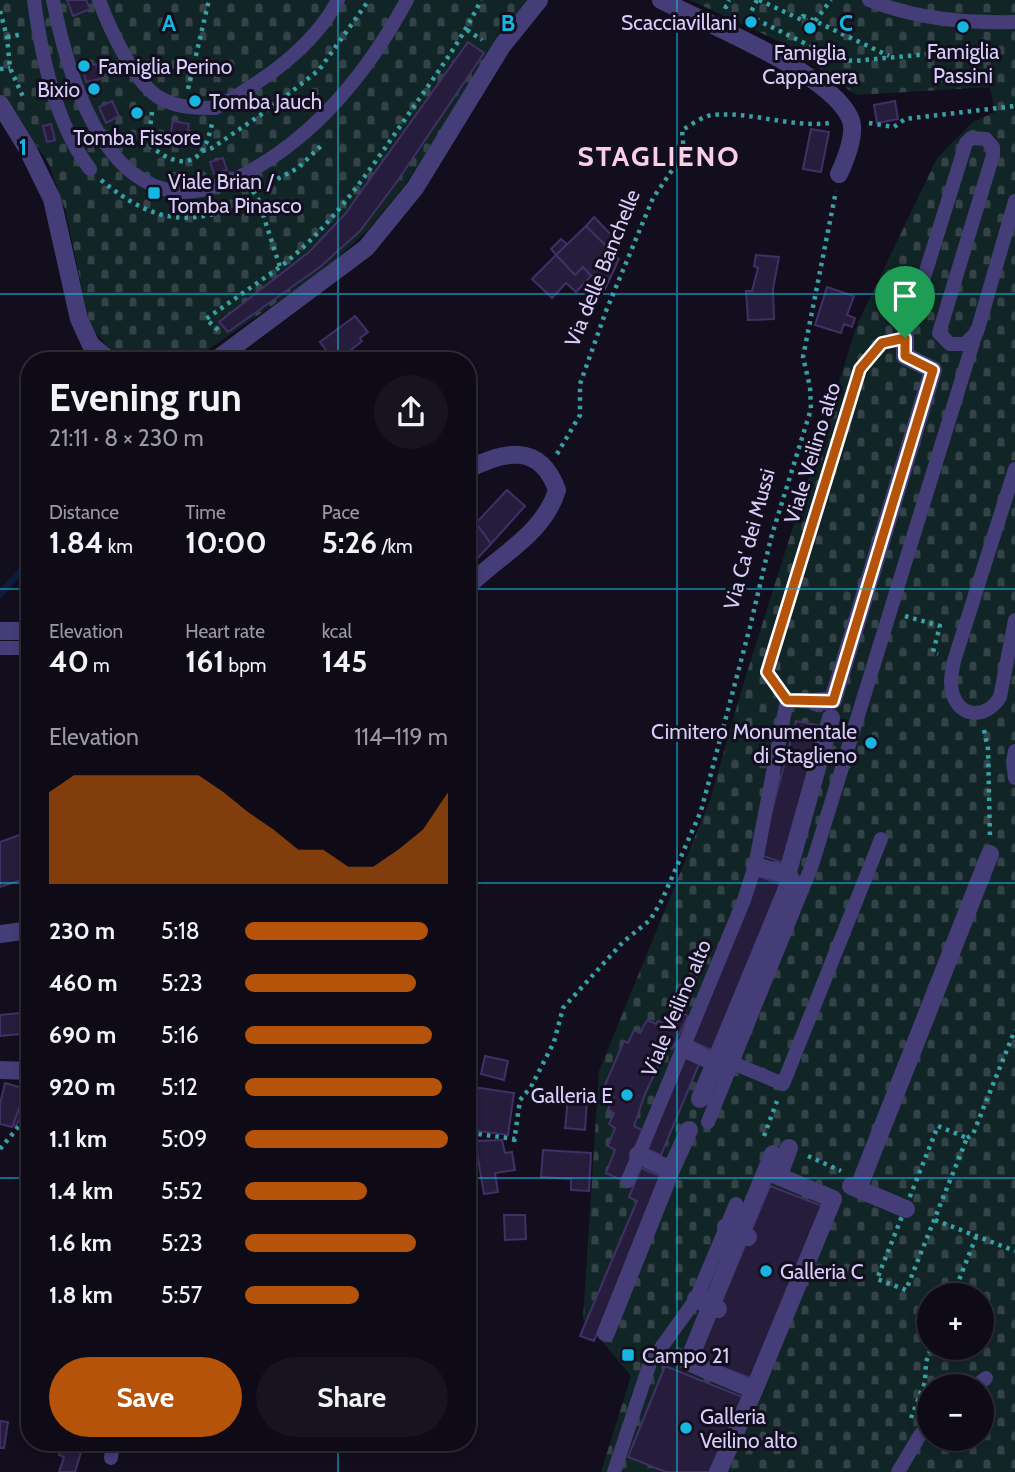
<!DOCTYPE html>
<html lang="en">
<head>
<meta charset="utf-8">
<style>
  :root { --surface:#0e0a16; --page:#17131f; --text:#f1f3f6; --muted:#9b9aa1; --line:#2e2b35; --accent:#b45309 }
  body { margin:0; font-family:Cabin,sans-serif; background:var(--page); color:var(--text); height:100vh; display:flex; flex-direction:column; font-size:26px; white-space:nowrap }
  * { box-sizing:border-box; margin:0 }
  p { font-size:23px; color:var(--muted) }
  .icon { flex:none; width:38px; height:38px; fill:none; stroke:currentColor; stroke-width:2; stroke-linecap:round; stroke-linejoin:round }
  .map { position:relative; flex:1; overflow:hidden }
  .drawer { position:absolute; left:21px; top:352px; width:455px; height:1099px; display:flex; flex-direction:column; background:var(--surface); border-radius:28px; box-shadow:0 4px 10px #0003,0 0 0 2px var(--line) }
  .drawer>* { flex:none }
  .fabs { position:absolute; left:917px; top:1283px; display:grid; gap:14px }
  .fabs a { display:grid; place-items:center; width:77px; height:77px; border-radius:50%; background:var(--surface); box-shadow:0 4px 10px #0003,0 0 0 2px var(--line); font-size:35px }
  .pin { position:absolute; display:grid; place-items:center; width:60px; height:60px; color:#fff; margin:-72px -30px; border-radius:50% 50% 50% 0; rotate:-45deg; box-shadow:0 0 7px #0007 }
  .pin .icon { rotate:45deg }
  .round { display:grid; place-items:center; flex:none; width:74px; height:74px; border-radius:37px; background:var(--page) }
  .overview { display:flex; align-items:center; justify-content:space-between; height:119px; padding:0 28px }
  h1 { font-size:38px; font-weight:700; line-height:52px }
  .metrics { display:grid; grid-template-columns:repeat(3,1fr); gap:10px; height:119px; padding:7px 28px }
  .metrics div { display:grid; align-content:center }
  .metrics b { font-size:30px; font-weight:700 }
  .metrics small { font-size:19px; font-weight:400 }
  .metrics p { font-size:19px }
  .chart { height:196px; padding:14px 28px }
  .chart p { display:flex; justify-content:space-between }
  .chart svg { width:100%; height:126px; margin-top:7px; fill:var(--accent); opacity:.7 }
  .cta { display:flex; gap:14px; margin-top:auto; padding:14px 28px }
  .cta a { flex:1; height:80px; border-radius:42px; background:var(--accent); color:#fff; font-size:28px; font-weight:700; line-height:80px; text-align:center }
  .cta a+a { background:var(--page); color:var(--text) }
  ul { padding:0 28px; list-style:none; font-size:23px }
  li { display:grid; grid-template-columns:112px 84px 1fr; align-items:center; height:52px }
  li i { height:18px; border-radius:9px; background:var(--accent) }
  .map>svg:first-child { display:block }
</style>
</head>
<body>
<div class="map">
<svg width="1015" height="1472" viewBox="0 0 1015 1472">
  <defs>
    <pattern id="cemetery-stones" width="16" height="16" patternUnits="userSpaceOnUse" patternTransform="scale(1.75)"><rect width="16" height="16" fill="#112527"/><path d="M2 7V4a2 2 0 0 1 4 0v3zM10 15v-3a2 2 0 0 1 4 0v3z" fill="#334347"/></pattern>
  </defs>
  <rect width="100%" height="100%" fill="#120e1d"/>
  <g fill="url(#cemetery-stones)" fill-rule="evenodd">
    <path d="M 0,0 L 530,0 L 496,45 L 405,185 L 366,232 L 324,270 L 193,360 L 124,360 L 116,356 L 90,326 L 65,209 L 48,162 L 0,93 Z"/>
    <path d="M 690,0 L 1015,0 L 1015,1472 L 601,1472 L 631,1376 L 583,1319 L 599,1071 L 710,800 L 743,685 L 857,325 L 937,158 L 973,122 L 995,112 L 990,87 L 856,95 L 787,45 ZM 929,1295 L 982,1295 L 982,1348 L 929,1348 ZM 929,1386 L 982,1386 L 982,1438 L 929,1438 Z"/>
  </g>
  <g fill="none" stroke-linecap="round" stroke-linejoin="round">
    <path stroke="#0f1b3b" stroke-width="7" d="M 0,594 L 30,561"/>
  </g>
  <g fill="#261c3c" stroke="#403066" stroke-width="2">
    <path d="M 67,0 L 86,0 L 90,9 L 73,16 Z"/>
    <path d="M 468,42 L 484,53 L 396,183 L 360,231 L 320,267 L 228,332 L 219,322 L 309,252 L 345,214 Z"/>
    <path d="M 96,64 L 100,79 L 86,82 L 83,68 Z"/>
    <path d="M 112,101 L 119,116 L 106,123 L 99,107 Z"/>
    <path d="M 895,101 L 898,119 L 877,123 L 874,105 Z"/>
    <path d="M 173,121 L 189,124 L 186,139 L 170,136 Z"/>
    <path d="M 51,124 L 55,140 L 47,142 L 43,126 Z"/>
    <path d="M 811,129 L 829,132 L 821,172 L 803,169 Z"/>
    <path d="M 223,158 L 227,170 L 214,174 L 210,162 Z"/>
    <path d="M 594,217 L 618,242 L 610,250 L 586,226 Z"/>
    <path d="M 586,226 L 619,259 L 605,289 L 583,267 L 575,275 L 556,255 Z"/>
    <path d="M 561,239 L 567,244 L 556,255 L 551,249 Z"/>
    <path d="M 556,255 L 575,275 L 583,267 L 591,276 L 576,292 L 566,283 L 552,298 L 532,279 Z"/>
    <path d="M 756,255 L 779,257 L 773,289 L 774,319 L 748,320 L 746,291 L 752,291 L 758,268 L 754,266 Z"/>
    <path d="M 827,287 L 854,296 L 847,315 L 855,318 L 852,327 L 844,324 L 841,333 L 815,325 Z"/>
    <path d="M 355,316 L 368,332 L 360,338 L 362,341 L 339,360 L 333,360 L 320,342 Z"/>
    <path d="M 507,490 L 525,506 L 491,544 L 476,523 Z"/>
    <path d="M 476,523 L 491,544 L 474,562 L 467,553 L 467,528 Z"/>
    <path d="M 796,721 L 822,726 L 784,863 L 760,855 Z"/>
    <path d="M 19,835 L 30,865 L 30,877 L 0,887 L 0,842 Z"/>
    <path d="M 758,876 L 782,885 L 714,1051 L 691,1041 Z"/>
    <path d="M 672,1008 L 688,1016 L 672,1049 L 667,1047 L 645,1094 L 634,1126 L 644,1131 L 621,1180 L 606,1173 L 615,1150 L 608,1146 L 615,1128 L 609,1124 L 614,1113 L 608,1109 L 614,1097 L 607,1094 L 611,1088 L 605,1085 L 624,1041 L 628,1043 L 634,1030 L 640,1033 L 647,1020 L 656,1024 L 658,1021 L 664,1024 Z"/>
    <path d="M 30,1012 L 30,1033 L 0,1036 L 0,1015 Z"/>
    <path d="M 485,1056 L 508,1061 L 504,1080 L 481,1074 Z"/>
    <path d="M 685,1058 L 699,1064 L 661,1155 L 647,1149 Z"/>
    <path d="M 25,1082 L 30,1084 L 30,1102 L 15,1127 L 13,1125 L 26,1089 L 22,1088 Z"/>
    <path d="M 5,1083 L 26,1089 L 12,1127 L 0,1124 L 0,1104 Z"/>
    <path d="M 467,1086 L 514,1093 L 508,1135 L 471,1130 L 475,1102 L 467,1102 Z"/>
    <path d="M 568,1099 L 587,1100 L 585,1130 L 565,1128 Z"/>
    <path d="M 502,1140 L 505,1153 L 512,1152 L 515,1170 L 495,1173 L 498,1192 L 484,1194 L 475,1141 Z"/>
    <path d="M 543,1150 L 591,1153 L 589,1191 L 571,1190 L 571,1179 L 541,1177 Z"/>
    <path d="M 641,1168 L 664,1178 L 594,1341 L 580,1336 L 637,1201 L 629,1197 Z"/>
    <path d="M 770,1186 L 825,1207 L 753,1379 L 698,1358 Z"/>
    <path d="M 504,1215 L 525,1215 L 526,1239 L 505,1240 Z"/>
    <path d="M 665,1366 L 745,1398 L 715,1472 L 666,1472 L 628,1457 Z"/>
    <path d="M 0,1421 L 8,1422 L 4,1448 L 0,1448 Z"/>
    <path d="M 67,1442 L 76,1442 L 83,1446 L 75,1472 L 59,1472 L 64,1457 L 59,1455 Z"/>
  </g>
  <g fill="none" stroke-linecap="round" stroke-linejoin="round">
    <g stroke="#38a0a5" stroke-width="4.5" stroke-dasharray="3.5 5" stroke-linecap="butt">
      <path d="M 757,0 L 749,16 L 837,59 L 854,61 L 929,54 L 929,46 L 938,47 L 939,49 L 982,48 L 983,38"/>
      <path d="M 759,0 L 802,20 L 803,16 L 815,21 L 889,56"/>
      <path d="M 724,6 L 726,7 L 729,0"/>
      <path d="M 0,11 L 7,37 L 10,68 L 24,99"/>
      <path d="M 815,21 L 831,0"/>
      <path d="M 467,30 L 482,40"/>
      <path d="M 7,37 L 23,34"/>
      <path d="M 0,69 L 10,68"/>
      <path d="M 188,89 L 209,0"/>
      <path d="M 152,112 L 148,143 C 160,156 187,172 202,151 C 207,144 210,132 212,124"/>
      <path d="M 869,123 L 894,127 L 905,119 L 1015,106"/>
      <path d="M 202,151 L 212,148 L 272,107 L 319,70 L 369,0"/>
      <path d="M 101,180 C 158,227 192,226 258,199"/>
      <path d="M 270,183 L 298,168 L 324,143"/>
      <path d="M 253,191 L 258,199 L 280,267 C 334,225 371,168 410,112 C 435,76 462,40 481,0"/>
      <path d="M 218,330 L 206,319 L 280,267"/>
      <path d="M 557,454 L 580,415 L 580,384 L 606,311 L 653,198 L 684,153 L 682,130 C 691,125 703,116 712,115 C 751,111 791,128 829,123"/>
      <path d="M 905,616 L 940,626 L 933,652 L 938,654"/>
      <path d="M 984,730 L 988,749 L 990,836"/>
      <path d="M 938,1126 L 967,1138 L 906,1290 L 877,1279 Z"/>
      <path d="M 470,1133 L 515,1139"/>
      <path d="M 764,1136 L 777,1101"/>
      <path d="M 967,1138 L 973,1134 L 1015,1030"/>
      <path d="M 514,1142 L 520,1100 L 531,1087 L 554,1042 L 563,1008 L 623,942 L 650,920 L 662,900 L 701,811 L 750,627 L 771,538 L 811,409 L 810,387 L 803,357 L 836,191"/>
      <path d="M 0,1149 L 30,1113"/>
      <path d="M 808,1156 L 841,1171"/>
      <path d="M 935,1220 L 1015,1251"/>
      <path d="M 953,1295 L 976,1237"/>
      <path d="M 911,1418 L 925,1382 L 926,1362 L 931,1348"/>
    </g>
    <g stroke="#453d78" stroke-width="14">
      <path d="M 34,0 C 41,54 56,125 90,169"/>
      <path d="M 53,0 C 65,62 94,170 164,189 C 190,197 218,187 241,176 C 315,138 368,72 407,0"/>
      <path d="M 99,0 C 109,27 135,86 162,99 C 179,108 196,108 215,108 C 262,82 312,49 338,0"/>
      <path d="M 869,0 C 916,19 964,23 1015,22"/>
      <path d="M 1015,469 L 954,661 C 952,672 949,684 953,695 C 962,720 988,717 1000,697 L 1015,620"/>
      <path d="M 0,648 L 30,648"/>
      <path d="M 787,700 L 815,702"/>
      <path d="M 1015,751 L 1013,762 L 1015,778"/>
      <path d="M 733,1063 L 783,1084 L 881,839"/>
      <path d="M 708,1122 L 812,865 L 975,336"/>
      <path d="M 628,1181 L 744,900 L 755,866 L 787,700 L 767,672 L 860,369 L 882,343 L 905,338 L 966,143 L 971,138 L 986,139 L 993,147 L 993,155 L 939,333 L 950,344 L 965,344 L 977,332 L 1015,201"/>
      <path d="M 976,1386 L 986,1378"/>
      <path d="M 111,1458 L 113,1442"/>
      <path d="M 614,1472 L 650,1363 L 696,1299 L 736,1204"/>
      <path d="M 898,1472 L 920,1435 L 929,1427"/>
    </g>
    <g stroke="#453d78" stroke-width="18">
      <path d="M 661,0 C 707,24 829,72 850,118 C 857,132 845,161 839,174"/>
      <path d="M 0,104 L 27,148 L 52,199 L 79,319 L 91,345 L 109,360"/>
      <path d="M 216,360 L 366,248 L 415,188 L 502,46 L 539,0"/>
      <path d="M 467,470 C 503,451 540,442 557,490 C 544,534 498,556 467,587"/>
      <path d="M 0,631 L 30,631"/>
      <path d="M 815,702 L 833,700 L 933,370 L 905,356 L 905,338"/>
      <path d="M 755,866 L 787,875"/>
      <path d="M 0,934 L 30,930"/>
      <path d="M 683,1047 L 715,1063"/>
      <path d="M 0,1070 L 30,1071"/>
      <path d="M 700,1099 L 791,879 L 787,875 L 831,718"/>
      <path d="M 782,1167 L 789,1148"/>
      <path d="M 671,1170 L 689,1130"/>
      <path d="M 766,1171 L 833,1199 L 754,1390 L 688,1362 L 773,1154"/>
      <path d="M 851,1186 L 906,1209"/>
      <path d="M 858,1189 L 990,854"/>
      <path d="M 606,1333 L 671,1170 L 638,1155"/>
      <path d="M 718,1472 L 754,1390"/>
    </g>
    <g stroke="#453d78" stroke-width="18">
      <path d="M 726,1227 L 748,1237"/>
      <path d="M 696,1299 L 718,1309"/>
    </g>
  </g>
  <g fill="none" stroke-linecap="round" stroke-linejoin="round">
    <defs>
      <path id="route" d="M 905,338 L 905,356 L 933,370 L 833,701 L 787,700 L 767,672 L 860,369 L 882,343 Z"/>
    </defs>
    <use href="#route" stroke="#fff" stroke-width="14"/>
    <use href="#route" stroke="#b45309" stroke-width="9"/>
  </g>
  <path fill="none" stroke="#15b7e0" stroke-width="2" stroke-opacity="0.55" d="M 338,0 L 338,360M 677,0 L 677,1472M 0,294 L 1015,294M 0,589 L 30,589M 467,589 L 1015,589M 0,883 L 30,883M 467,883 L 1015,883M 0,1178 L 30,1178M 467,1178 L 1015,1178M 338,1442 L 338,1472"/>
  <g fill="#15b7e0" stroke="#120e1d" stroke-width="2.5">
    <circle cx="751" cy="22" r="7"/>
    <circle cx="963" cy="27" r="7"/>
    <circle cx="810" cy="28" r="7"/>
    <circle cx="84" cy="66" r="7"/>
    <circle cx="94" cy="89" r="7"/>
    <circle cx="195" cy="101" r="7"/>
    <circle cx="137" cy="113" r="7"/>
    <rect x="147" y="186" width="14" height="14" rx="3.5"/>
    <circle cx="871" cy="743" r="7"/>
    <circle cx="627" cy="1095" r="7"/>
    <circle cx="766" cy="1271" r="7"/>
    <rect x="621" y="1348" width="14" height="14" rx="3.5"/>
    <circle cx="686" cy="1428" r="7"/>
  </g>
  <g text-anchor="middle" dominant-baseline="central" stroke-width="6" stroke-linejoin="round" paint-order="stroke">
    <g font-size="21" fill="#d8cefb" stroke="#120e1d" text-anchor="start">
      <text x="737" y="22" text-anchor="end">Scacciavillani</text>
      <text x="963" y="51" text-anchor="middle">Famiglia<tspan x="963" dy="24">Passini</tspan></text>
      <text x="810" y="52" text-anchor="middle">Famiglia<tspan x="810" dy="24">Cappanera</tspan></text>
      <text x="98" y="66">Famiglia Perino</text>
      <text x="80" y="89" text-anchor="end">Bixio</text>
      <text x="209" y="101">Tomba Jauch</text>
      <text x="137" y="137" text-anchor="middle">Tomba Fissore</text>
      <text x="168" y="181">Viale Brian /<tspan x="168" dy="24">Tomba Pinasco</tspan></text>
      <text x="857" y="731" text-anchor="end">Cimitero Monumentale<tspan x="857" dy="24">di Staglieno</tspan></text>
      <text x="613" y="1095" text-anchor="end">Galleria E</text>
      <text x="780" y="1271">Galleria C</text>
      <text x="642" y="1355">Campo 21</text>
      <text x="700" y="1416">Galleria<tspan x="700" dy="24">Veilino alto</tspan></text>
    </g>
    <g font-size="21" fill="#d8cefb" stroke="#120e1d">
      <text transform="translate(602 268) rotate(-68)">Via delle Banchelle</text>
      <text transform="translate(812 453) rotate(-73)">Viale Veilino alto</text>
      <text transform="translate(749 539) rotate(-75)">Via Ca' dei Mussi</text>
      <text transform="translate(676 1008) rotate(-67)">Viale Veilino alto</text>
    </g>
    <g font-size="28" font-weight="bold" letter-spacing="2" fill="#fbd0e7" stroke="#120e1d">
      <text x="659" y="156">STAGLIENO</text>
    </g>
  </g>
  <g font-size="23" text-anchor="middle" font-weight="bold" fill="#15b7e0" stroke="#120e1d" stroke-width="6" stroke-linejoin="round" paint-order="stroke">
    <text x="169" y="31">A</text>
    <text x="508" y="31">B</text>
    <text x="846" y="31">C</text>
    <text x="23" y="155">1</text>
  </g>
</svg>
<div class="fabs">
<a>+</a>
<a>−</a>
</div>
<div class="pin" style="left:905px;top:338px;background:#1e9e55"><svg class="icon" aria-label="arrive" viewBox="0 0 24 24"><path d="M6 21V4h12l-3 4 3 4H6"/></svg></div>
<section class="drawer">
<div class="overview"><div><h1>Evening run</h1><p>21:11 · 8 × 230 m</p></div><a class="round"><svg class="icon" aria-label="share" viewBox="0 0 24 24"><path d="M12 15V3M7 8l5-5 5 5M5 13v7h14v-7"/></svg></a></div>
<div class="metrics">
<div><p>Distance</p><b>1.84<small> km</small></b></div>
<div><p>Time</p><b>10:00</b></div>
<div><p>Pace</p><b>5:26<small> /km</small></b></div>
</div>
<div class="metrics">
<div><p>Elevation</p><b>40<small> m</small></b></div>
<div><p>Heart rate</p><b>161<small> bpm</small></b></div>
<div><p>kcal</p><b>145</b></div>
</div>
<div class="chart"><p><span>Elevation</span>114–119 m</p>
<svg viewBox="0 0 160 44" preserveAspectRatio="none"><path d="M0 44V12L10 6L20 6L30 6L40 6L50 6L60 6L70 12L80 19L90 25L100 32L110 32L120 38L130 38L140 32L150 25L160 12V44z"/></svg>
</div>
<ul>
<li><b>230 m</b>5:18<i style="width:90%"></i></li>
<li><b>460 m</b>5:23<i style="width:84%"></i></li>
<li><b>690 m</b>5:16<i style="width:92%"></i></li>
<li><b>920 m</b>5:12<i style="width:97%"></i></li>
<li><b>1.1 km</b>5:09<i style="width:100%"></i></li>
<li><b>1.4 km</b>5:52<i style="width:60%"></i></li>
<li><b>1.6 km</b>5:23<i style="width:84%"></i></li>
<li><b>1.8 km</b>5:57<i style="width:56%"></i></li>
</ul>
<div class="cta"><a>Save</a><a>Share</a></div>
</section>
</div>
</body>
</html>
